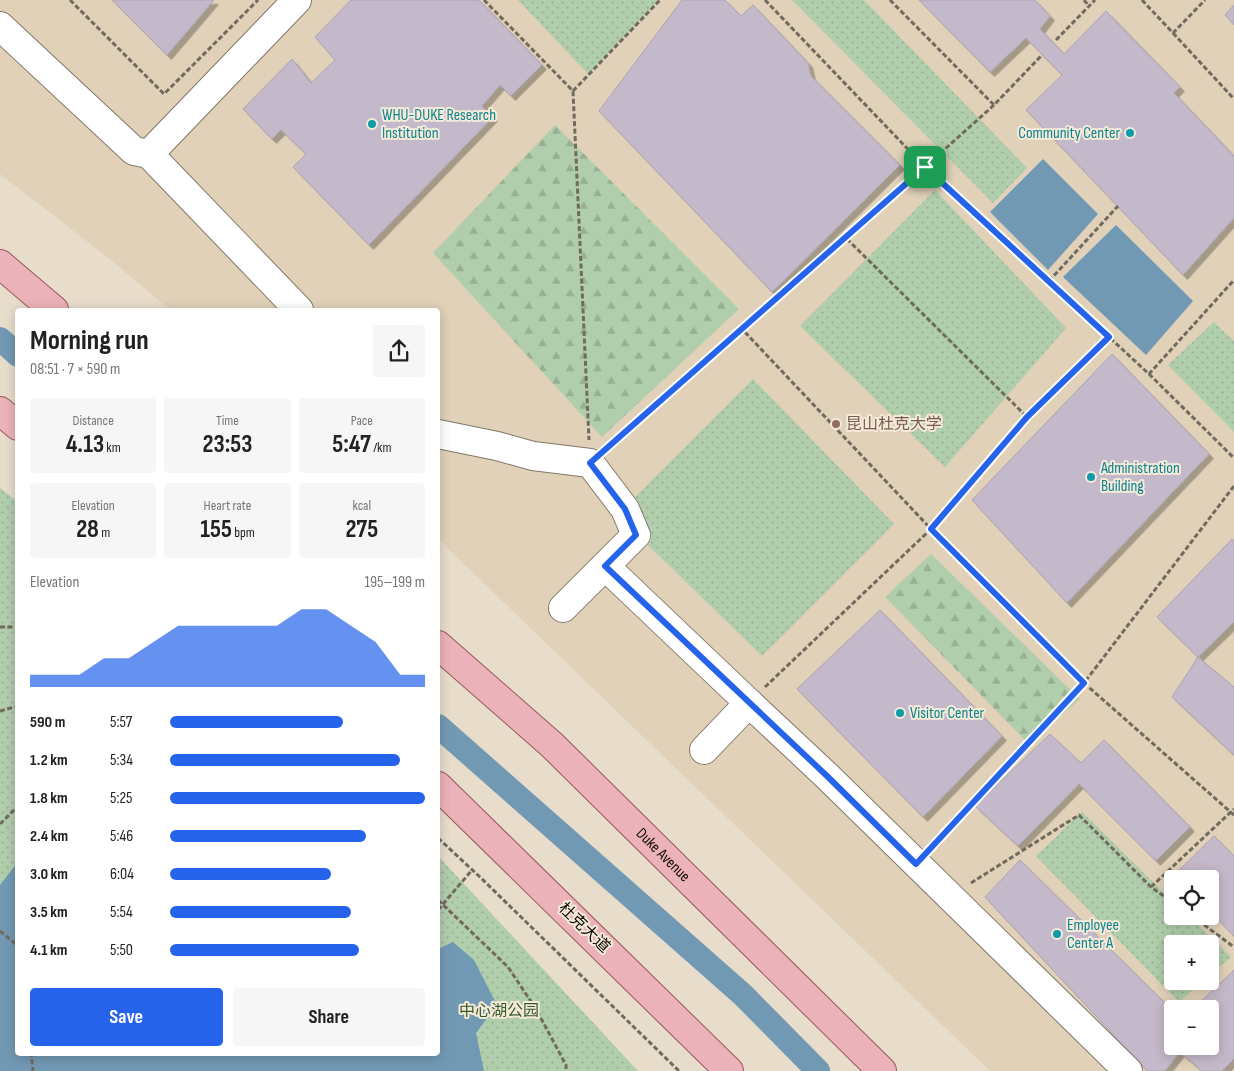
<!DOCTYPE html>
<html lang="en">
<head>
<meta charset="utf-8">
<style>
  :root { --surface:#fff; --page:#f6f6f6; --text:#222; --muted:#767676; --accent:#2563eb }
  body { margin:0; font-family:"Sofia Sans Condensed","Noto Sans SC",sans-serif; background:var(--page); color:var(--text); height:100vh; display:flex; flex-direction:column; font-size:19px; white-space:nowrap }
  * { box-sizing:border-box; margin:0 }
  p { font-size:16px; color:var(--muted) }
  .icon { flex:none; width:28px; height:28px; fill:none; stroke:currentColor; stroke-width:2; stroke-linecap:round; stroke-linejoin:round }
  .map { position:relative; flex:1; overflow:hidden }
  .sheet { position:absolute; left:15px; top:308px; width:425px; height:748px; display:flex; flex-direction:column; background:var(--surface); border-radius:5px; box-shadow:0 2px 12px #0003 }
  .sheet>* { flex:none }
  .tools { position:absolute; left:1164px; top:870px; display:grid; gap:10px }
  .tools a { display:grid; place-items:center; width:55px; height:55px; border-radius:5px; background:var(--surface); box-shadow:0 2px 12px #0003; font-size:25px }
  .pin { position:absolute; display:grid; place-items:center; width:42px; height:42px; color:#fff; margin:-21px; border-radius:10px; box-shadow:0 2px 8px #0006 }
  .round { display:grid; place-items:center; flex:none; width:52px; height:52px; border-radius:5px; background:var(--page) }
  .overview { display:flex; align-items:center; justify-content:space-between; height:85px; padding:0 15px }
  h1 { font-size:28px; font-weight:700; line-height:38px }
  .metrics { display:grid; grid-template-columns:repeat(3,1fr); gap:8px; height:85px; padding:5px 15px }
  .metrics div { display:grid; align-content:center; border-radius:5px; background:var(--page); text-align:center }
  .metrics b { font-size:25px; font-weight:700 }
  .metrics small { font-size:14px; font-weight:400 }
  .metrics p { font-size:14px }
  .chart { height:140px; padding:10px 15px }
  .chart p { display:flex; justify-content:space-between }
  .chart svg { width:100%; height:90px; margin-top:5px; fill:var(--accent); opacity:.7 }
  .button { display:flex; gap:10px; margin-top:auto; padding:10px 15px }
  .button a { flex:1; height:58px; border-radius:5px; background:var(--accent); color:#fff; font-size:20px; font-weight:700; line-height:58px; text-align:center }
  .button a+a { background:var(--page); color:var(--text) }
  ul { padding:0 15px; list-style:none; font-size:16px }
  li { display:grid; grid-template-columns:80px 60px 1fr; align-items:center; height:38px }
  li i { height:12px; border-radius:6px; background:var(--accent) }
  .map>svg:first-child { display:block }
</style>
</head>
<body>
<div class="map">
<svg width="1234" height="1071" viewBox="0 0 1234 1071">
  <defs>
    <pattern id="grass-dots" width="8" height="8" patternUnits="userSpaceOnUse" patternTransform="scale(1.25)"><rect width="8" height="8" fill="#b1ceac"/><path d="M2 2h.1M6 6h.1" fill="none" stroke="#97b092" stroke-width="1.8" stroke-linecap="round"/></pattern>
    <pattern id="forest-firs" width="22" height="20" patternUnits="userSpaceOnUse" patternTransform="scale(1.25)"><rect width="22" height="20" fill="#b1ceac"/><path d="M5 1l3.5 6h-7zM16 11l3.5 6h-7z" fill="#97b092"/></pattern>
    <filter id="shadow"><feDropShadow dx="4.5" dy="4.5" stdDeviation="0" flood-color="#0004"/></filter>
  </defs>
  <rect width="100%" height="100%" fill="#e8ddcb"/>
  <path fill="#e0d1b8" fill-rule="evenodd" d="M 0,0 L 1234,0 L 1234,1071 L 990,1071 L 438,539 L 438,310 L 170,310 L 111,260 L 0,174 ZM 1172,879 L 1210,879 L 1210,916 L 1172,916 ZM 1172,944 L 1210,944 L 1210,981 L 1172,981 ZM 1172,1009 L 1210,1009 L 1210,1046 L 1172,1046 Z"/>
  <g fill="url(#grass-dots)">
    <path d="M 518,0 L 659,0 L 588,74 Z"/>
    <path d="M 792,0 L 864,0 L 1027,168 L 993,203 Z"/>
    <path d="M 935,190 L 1066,328 L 945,467 L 800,326 Z"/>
    <path d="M 1214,322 L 1234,341 L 1234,432 L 1168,365 Z"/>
    <path d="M 753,379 L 894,524 L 762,656 L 617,515 Z"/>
    <path d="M 0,488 L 18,502 L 18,1052 L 438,1052 L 438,856 L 638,1071 L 0,1071 Z"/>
    <path d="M 1082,812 L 1172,901 L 1172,916 L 1189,916 L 1231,957 L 1210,975 L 1210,944 L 1172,944 L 1172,981 L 1203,981 L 1179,1002 L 1036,856 Z"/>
  </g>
  <g fill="url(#forest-firs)">
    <path d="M 555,125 L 739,309 L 602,437 L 433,253 Z"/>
    <path d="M 931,554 L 1080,699 L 1029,744 L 885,597 Z"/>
  </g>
  <g fill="#7299b4">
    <path d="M 1043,159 L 1098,214 L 1048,270 L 990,212 Z"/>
    <path d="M 1116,225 L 1193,301 L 1146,355 L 1063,277 Z"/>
    <path d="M 17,863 L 18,1052 L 438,1052 L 438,949 L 453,942 L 474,960 L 497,1005 L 476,1033 L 484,1071 L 0,1071 L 0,885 Z"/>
  </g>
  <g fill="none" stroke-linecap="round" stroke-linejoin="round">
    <g stroke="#7299b4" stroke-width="24">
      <path d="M 0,339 L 18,355"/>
      <path d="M 438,726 L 743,995 L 818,1071"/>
    </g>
  </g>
  <g fill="#c4b9ca" stroke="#ada2b3" filter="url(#shadow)">
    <path d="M 112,0 L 214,0 L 167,55 Z"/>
    <path d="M 351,0 L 479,0 L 542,65 L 511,96 L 500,85 L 482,106 L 493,117 L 369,245 L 293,167 L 306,154 L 281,130 L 272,139 L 243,109 L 292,59 L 311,83 L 335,60 L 315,37 Z"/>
    <path d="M 682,0 L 725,0 L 741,16 L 753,5 L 808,63 L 811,76 L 900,165 L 772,292 L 599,111 Z"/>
    <path d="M 919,0 L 1035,0 L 1050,16 L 1040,29 L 1064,54 L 1106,11 L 1180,87 L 1174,93 L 1234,156 L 1234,218 L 1183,275 L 1026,110 L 1062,75 L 1026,38 L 990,72 Z"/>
    <path d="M 1234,5 L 1234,25 L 1225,15 Z"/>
    <path d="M 1112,354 L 1209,454 L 1067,603 L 972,500 Z"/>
    <path d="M 1232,539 L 1234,541 L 1234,622 L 1198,657 L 1157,617 Z"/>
    <path d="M 880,610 L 1002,736 L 923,817 L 797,689 Z"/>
    <path d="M 1198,657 L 1234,687 L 1234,755 L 1172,697 Z"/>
    <path d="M 1050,734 L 1081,763 L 1104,740 L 1190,827 L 1156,861 L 1079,784 L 1018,846 L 975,806 Z"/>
    <path d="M 1214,836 L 1234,856 L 1234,936 L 1210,911 L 1210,879 L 1178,879 L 1174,875 Z"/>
    <path d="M 1020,860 L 1172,1010 L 1172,1046 L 1210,1046 L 1210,1009 L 1193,1009 L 1234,970 L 1234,1059 L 1222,1071 L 1202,1071 L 1180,1052 L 1165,1071 L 1147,1071 L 985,897 Z"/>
  </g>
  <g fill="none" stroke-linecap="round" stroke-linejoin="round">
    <defs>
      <g id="minor">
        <path d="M 0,26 L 134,151 L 149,154 L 297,0"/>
        <path d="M 149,154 L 299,310"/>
        <path d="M 438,434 L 497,446 L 533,456 L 590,463 L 625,509 L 636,535 L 563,608"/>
        <path d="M 605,566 L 749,703"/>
        <path d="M 704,750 L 749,703 L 827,776 L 1128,1071"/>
      </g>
      <g id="major">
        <path d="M 0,264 L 54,310"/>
        <path d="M 0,411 L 18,426"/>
        <path id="s1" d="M 438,645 L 552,745 L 882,1071"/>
        <path d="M 438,786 L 729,1071"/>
      </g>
    </defs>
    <use href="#minor" stroke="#827868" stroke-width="30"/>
    <use href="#major" stroke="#97565c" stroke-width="30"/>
    <g stroke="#716a5f" stroke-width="3" stroke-dasharray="5 2.5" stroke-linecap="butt">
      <path d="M 70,0 L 164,94 L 258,0"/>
      <path d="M 484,0 L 573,91 L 589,440"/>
      <path d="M 765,0 L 925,167 L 844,238"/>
      <path d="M 890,0 L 994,105 L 1041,56"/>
      <path d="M 1084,0 L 1089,6"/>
      <path d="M 1142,0 L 1173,33 L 1205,0"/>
      <path d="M 1173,33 L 1234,99"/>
      <path d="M 1056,40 L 1095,0"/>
      <path d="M 573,91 L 660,0"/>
      <path d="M 994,105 L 925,167 L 1149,374 L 1234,280"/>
      <path d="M 1049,281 L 1118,206"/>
      <path d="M 1149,374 L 1234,458"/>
      <path d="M 1027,417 L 1109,337"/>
      <path d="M 608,447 L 742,329"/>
      <path d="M 1234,486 L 1084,683 L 1234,815"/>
      <path d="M 0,627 L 15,627 L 18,626"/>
      <path d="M 765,687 L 931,529 L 742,329 L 845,237 L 1027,417 L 931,529 L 1084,683 L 933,845"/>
      <path d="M 0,711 L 18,706"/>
      <path d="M 0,824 L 18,806"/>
      <path d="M 438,838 L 481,878 L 679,1071"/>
      <path d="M 971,883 L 1079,815 L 1151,887 L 1172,902"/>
      <path d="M 1151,887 L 1234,809"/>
      <path d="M 438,900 L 508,967 L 536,1009 L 566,1065 L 566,1071"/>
      <path d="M 438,910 L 472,870"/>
      <path d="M 1192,916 L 1234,947"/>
      <path d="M 0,931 L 18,946"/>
      <path d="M 31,1052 L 33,1071"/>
    </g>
    <use href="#minor" stroke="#fff" stroke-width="28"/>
    <use href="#major" stroke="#ecb2b9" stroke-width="28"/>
  </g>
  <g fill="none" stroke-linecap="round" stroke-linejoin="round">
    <defs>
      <path id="route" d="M 925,167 L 1109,337 L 1027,417 L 931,529 L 1084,683 L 916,864 L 827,776 L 605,566 L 636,535 L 625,509 L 590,463 Z"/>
    </defs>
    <use href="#route" stroke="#fff" stroke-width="10"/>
    <use href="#route" stroke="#2563eb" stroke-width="6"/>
  </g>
  <g fill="#0f9aa8" stroke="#f5ead8" stroke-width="2">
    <circle cx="372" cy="124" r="5"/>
    <circle cx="1130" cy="133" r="5"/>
    <circle cx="1091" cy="477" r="5"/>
    <circle cx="900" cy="713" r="5"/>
    <circle cx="1057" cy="934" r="5"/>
  </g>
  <circle fill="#8d6e63" stroke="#f5ead8" stroke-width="2" cx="836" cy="424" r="5"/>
  <g text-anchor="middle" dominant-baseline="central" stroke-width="4" stroke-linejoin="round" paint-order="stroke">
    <g font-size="16" fill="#0d838f" stroke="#f5ead8" text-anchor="start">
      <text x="382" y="115">WHU-DUKE Research<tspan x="382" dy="18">Institution</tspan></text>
      <text x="1120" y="133" text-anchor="end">Community Center</text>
      <text x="1101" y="468">Administration<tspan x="1101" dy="18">Building</tspan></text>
      <text x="910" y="713">Visitor Center</text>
      <text x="1067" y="925">Employee<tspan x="1067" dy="18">Center A</tspan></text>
    </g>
    <g font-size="16" fill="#785e54" stroke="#f5ead8" text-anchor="start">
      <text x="846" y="424">昆山杜克大学</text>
    </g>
    <g font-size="16" fill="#0f0b06" stroke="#f5ead8">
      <text stroke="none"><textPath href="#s1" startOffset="308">Duke Avenue</textPath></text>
      <text transform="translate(584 928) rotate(44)">杜克大道</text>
    </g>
    <g font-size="16" fill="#325b2b" stroke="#f5ead8">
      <text x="499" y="1011">中心湖公园</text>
    </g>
  </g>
</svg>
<div class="tools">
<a><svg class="icon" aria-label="locate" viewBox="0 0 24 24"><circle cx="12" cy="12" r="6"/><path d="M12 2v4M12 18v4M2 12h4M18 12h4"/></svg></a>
<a>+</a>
<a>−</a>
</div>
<div class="pin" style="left:925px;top:167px;background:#1e9e55"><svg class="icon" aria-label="arrive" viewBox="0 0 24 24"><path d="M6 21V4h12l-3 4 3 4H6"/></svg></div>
<section class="sheet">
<div class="overview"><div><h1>Morning run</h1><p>08:51 · 7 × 590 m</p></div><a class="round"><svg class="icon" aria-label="share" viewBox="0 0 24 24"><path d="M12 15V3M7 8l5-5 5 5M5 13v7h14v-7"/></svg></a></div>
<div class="metrics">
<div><p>Distance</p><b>4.13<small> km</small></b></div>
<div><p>Time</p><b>23:53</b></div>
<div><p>Pace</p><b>5:47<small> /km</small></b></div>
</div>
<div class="metrics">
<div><p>Elevation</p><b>28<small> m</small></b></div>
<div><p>Heart rate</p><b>155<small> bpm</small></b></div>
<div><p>kcal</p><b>275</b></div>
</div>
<div class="chart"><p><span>Elevation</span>195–199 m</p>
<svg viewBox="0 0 160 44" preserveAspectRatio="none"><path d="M0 44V38L10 38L20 38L30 30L40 30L50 22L60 14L70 14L80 14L90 14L100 14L110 6L120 6L130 14L140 22L150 38L160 38V44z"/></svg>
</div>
<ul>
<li><b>590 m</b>5:57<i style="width:68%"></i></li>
<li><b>1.2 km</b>5:34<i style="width:90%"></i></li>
<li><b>1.8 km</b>5:25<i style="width:100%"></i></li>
<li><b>2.4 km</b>5:46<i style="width:77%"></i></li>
<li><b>3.0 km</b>6:04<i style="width:63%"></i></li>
<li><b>3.5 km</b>5:54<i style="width:71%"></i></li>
<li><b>4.1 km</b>5:50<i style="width:74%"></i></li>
</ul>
<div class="button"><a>Save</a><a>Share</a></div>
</section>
</div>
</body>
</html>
